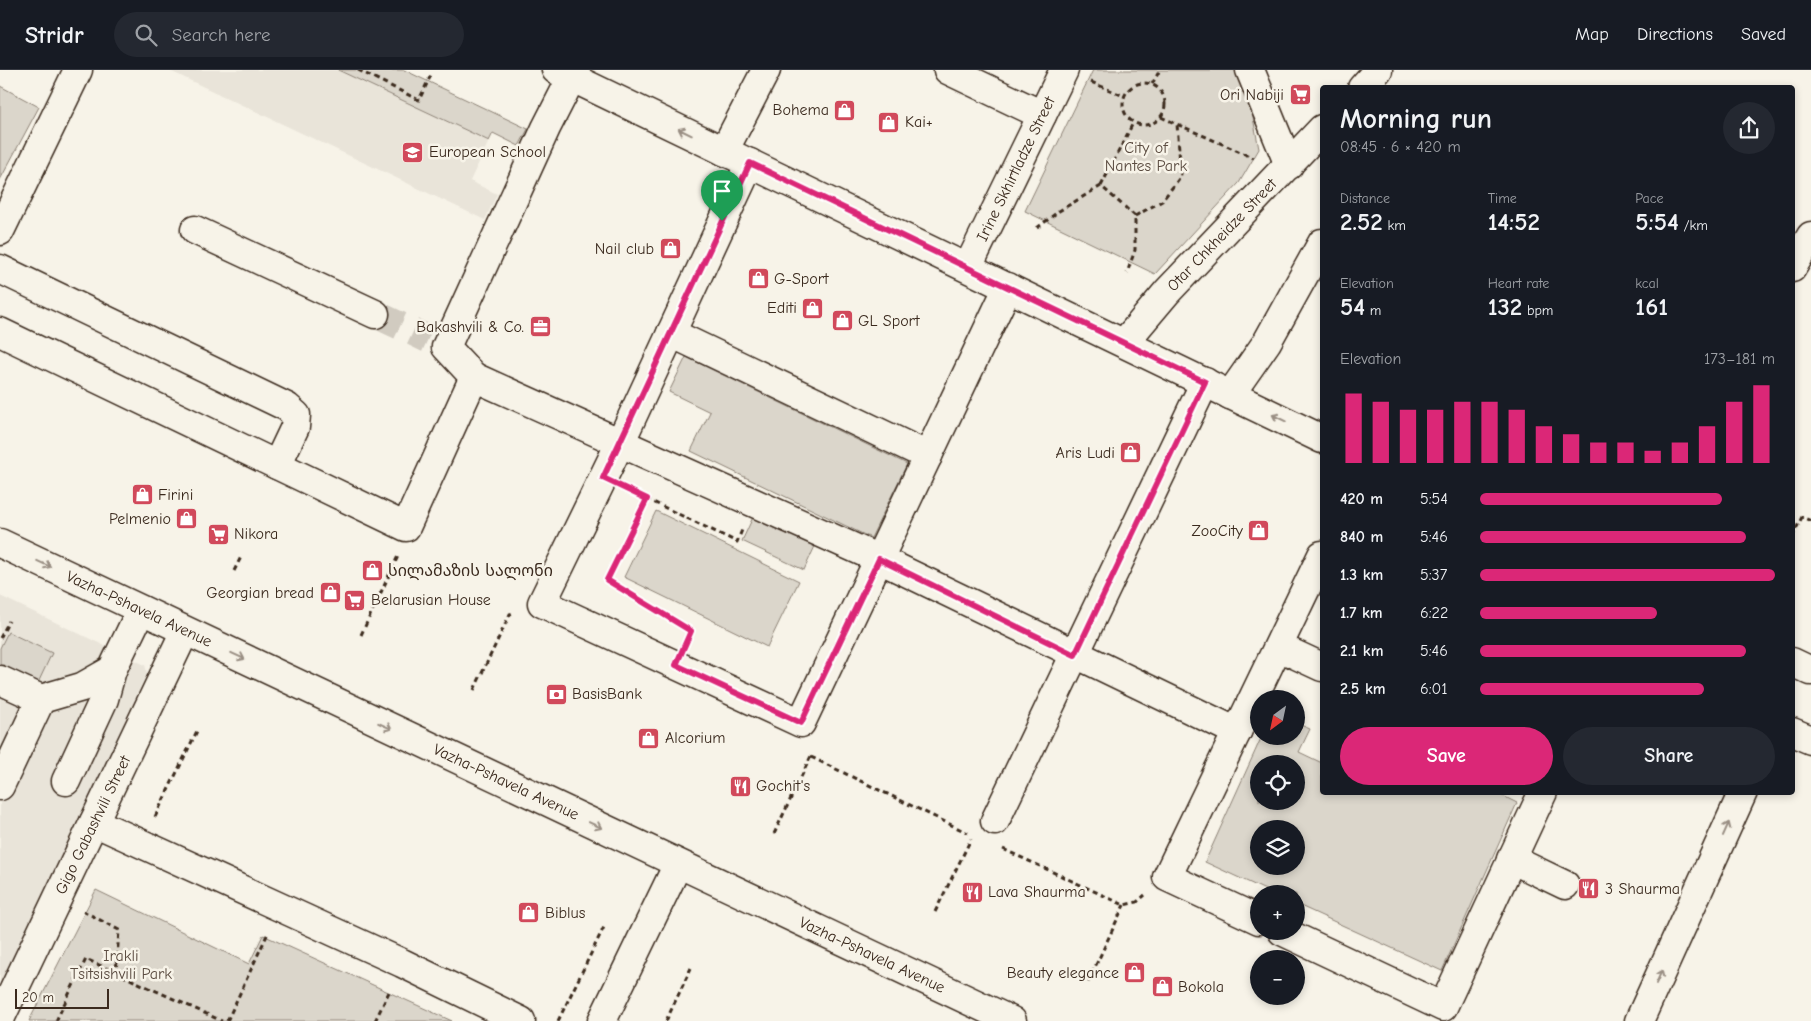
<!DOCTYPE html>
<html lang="en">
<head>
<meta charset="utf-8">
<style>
  :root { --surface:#171b24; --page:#242831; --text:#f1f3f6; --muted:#9ea1a6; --line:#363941; --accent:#db2777 }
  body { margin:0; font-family:"Comic Neue","Noto Sans Georgian",sans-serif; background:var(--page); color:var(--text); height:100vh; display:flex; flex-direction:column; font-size:19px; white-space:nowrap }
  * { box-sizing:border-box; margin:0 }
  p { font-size:16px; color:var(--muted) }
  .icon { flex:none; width:28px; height:28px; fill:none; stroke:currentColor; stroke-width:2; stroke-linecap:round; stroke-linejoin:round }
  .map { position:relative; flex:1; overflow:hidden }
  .drawer { position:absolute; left:1320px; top:15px; width:475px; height:710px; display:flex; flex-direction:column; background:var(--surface); border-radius:5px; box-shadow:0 2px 8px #0003 }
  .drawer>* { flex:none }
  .needle { width:32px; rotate:213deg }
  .controls { position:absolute; left:1250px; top:620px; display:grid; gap:10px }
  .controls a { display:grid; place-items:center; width:55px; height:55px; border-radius:50%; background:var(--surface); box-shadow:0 2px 8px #0003; font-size:25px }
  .scale { position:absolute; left:15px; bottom:12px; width:94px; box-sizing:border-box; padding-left:5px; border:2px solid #3b2a1e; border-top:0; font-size:14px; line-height:18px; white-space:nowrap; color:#3b2a1e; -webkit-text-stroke:4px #f7f3e8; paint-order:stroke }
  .pin { position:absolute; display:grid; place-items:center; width:42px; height:42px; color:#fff; margin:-51px -21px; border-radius:50% 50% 50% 0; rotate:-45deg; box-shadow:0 0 5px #0007 }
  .pin .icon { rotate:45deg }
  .round { display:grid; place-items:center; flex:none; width:52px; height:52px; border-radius:26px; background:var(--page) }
  .overview { display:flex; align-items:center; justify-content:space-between; height:85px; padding:0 20px }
  h1 { font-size:28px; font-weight:700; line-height:38px }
  .figures { display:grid; grid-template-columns:repeat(3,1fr); gap:8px; height:85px; padding:5px 20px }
  .figures div { display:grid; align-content:center }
  .figures b { font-size:25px; font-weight:700 }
  .figures small { font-size:14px; font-weight:400 }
  .figures p { font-size:14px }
  .chart { height:140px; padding:10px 20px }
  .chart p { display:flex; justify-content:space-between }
  .chart svg { width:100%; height:90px; margin-top:5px; stroke:var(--accent); stroke-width:6 }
  .button { display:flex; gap:10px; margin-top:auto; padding:10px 20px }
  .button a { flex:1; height:58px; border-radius:30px; background:var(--accent); color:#fff; font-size:20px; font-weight:700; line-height:58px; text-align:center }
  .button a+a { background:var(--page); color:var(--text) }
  ul { padding:0 20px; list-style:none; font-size:16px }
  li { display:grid; grid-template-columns:80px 60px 1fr; align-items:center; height:38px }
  li i { height:12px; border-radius:6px; background:var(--accent) }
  header { display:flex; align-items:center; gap:30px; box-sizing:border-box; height:70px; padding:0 25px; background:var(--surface); border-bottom:1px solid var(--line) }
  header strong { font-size:24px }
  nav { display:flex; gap:28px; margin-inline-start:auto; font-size:18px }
  .search { width:350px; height:45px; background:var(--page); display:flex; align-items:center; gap:12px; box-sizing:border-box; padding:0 18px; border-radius:28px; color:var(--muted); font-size:19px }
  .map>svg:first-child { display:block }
</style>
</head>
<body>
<header>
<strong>Stridr</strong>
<div class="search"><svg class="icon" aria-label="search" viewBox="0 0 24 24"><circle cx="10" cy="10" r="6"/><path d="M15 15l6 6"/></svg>Search here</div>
<nav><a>Map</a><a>Directions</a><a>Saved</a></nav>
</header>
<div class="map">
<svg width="1811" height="951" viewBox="0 0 1811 951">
  <rect width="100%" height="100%" fill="#f7f3e8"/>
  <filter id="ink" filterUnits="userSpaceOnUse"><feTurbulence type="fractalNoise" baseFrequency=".02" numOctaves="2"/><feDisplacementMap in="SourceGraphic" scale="10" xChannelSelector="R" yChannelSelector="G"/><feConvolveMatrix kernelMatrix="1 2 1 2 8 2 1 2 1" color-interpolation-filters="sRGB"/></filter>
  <g filter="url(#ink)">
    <g fill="#e9e4d9">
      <path d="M 168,0 L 338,0 L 489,71 L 470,111 L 497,124 L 485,150 Z"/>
      <path d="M 0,526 L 145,595 L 147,603 L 0,921 Z"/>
    </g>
    <g fill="#dbd6cb" stroke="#8b8074" fill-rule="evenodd">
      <path d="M 338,0 L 404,0 L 528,59 L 519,76 L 493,63 L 489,71 Z"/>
      <path d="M 1093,0 L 1242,0 L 1245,6 L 1259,79 L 1239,113 L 1155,204 L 1025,141 Z"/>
      <path d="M 0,16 L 39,37 L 0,110 Z"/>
      <path d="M 686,287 L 907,394 L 871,468 L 691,381 L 710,342 L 669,322 Z"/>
      <path d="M 656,441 L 799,511 L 767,577 L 624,507 Z"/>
      <path d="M 754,445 L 816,474 L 804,500 L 742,471 Z"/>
      <path d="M 8,562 L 52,583 L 37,615 L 0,596 L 0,578 Z"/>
      <path d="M 1296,653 L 1310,659 L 1299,682 L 1322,693 L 1322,722 L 1495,722 L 1517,733 L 1442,901 L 1296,834 L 1296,824 L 1274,824 L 1205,792 L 1262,666 L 1296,666 ZM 1259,694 L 1296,694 L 1296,731 L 1259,731 ZM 1259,759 L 1296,759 L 1296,796 L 1259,796 Z"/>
      <path d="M 96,820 L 249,894 L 263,865 L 452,951 L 29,951 Z"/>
    </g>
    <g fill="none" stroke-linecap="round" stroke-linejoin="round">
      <path stroke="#d1cbc0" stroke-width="28" stroke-dasharray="28 14" stroke-linecap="butt" d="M 375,244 L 428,269"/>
      <defs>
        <g id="minor">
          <path d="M 948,0 L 1042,45"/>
          <path d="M 1250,0 L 1289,95"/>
          <path d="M 1362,18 L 1378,0"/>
          <path d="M 724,81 L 766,0"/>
          <path d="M 750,93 L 621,371 L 542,533 L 801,653 L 1008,217"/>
          <path d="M 195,160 L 375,244"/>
          <path d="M 0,161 L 78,0"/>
          <path d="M 968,197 L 1064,0"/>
          <path d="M 1792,198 L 1811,166"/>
          <path d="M 0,199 L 287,337 L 296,345 L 295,357 L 277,395"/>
          <path d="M 0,262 L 406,457 L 474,307 L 446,277 L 546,58 L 572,7"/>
          <path d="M 671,263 L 928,386"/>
          <path d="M 1124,273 L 1167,222 L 1322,59"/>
          <path d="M 474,307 L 879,489 L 1237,662"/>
          <path d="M 1230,325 L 1267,272 L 1322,173"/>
          <path d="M 1279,577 L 1322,597"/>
          <path d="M 0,610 L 41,629 L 82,617 L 112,600 L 141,540"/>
          <path d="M 1792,662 L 1811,670"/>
          <path d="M 66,711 L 104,629 L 112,600"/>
          <path d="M 0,716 L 41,629"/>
          <path d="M 995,751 L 1205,312"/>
          <path d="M 94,752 L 402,893 L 521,951"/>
          <path d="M 1511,789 L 1565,815"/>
          <path d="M 1259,850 L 1167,807 L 1322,485"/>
          <path d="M 1282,861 L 1443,937 L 1543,722"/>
          <path d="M 0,949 L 185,561"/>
          <path d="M 602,951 L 678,794"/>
        </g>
        <g id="major">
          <path d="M 556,0 L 1322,369"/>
          <path d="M 0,473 L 1012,951"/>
          <path d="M 1792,592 L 1811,601"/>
          <path d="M 1639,951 L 1743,722"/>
        </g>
      </defs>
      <use href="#minor" stroke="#3b2a1e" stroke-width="31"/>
      <use href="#major" stroke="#3b2a1e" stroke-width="31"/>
      <g stroke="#3b2a1e" stroke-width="3" stroke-dasharray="5 4" stroke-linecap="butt">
        <path d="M 358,0 L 419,30 L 432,3"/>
        <path d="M 1091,12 L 1124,26"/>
        <circle cx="1144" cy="34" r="21"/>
        <path d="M 1152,14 L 1160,0"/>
        <path d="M 1161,47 L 1254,88"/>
        <path d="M 1101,116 L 1133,53"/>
        <path d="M 1135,146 L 1162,131 L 1181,106 L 1177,54"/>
        <path d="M 1037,158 L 1059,141 L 1101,116 L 1135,146 L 1135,180 L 1127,203"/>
        <path d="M 630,421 L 737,472 L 742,460"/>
        <path d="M 647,429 L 607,510 L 691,561 L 688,569"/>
        <path d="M 1792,467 L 1802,447 L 1811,451"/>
        <path d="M 234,501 L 242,485"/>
        <path d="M 361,565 L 399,484"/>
        <path d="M 0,568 L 9,551"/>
        <path d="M 474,620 L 510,544 L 515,542"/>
        <path d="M 811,687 L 968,763"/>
        <path d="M 155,747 L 197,661"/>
        <path d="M 774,764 L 811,686"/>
        <path d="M 1003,779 L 1124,835 L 1137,832 L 1145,825"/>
        <path d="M 83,841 L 119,860 L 116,904"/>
        <path d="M 935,842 L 971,769"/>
        <path d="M 1088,912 L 1124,835"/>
        <path d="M 56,951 L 86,889 L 222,951"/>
        <path d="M 227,951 L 268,863"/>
        <path d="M 375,951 L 390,920"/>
        <path d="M 558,951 L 604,857"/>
        <path d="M 666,951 L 691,898"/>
      </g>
      <use href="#minor" stroke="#f7f3e8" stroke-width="28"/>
      <use href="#major" stroke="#f7f3e8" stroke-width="28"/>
    </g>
    <defs><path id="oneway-shaft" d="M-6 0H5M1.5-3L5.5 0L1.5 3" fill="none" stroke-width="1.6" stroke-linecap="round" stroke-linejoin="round" transform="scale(1.25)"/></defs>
    <g stroke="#998e83">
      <use href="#oneway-shaft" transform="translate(685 62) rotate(-154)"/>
      <use href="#oneway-shaft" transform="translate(1279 348) rotate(-154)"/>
      <use href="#oneway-shaft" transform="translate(44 494) rotate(25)"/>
      <use href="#oneway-shaft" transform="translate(238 586) rotate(25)"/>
      <use href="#oneway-shaft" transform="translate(385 656) rotate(25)"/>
      <use href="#oneway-shaft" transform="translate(595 755) rotate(25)"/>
      <use href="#oneway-shaft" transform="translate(1726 759) rotate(-66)"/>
      <use href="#oneway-shaft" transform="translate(1659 907) rotate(-66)"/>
    </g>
  </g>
  <g fill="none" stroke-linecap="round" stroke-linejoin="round" filter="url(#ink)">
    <defs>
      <path id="route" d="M 750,93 L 1205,312 L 1075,585 L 879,489 L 801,653 L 676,595 L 691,561 L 607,510 L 647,429 L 603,408 Z"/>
    </defs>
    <use href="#route" stroke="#fff" stroke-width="10"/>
    <use href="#route" stroke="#db2777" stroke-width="6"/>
  </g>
  <defs>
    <symbol id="supermarket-square" viewBox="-11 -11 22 22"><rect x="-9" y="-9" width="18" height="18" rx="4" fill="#d1495b" stroke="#f7f3e8"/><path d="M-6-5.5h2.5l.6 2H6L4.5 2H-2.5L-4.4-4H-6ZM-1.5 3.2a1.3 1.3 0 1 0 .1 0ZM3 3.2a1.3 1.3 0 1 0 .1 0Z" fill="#fff"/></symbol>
    <symbol id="shop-square" viewBox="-11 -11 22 22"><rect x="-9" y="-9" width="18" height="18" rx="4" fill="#d1495b" stroke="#f7f3e8"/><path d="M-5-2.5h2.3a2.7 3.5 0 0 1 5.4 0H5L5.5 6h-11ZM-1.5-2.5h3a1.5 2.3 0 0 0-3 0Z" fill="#fff"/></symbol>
    <symbol id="school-square" viewBox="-11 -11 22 22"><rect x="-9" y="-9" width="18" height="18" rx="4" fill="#d1495b" stroke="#f7f3e8"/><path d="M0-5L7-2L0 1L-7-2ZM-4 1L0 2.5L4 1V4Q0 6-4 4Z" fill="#fff"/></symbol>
    <symbol id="office-square" viewBox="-11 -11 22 22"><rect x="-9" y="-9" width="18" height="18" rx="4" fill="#d1495b" stroke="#f7f3e8"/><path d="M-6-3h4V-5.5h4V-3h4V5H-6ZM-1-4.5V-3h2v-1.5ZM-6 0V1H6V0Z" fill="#fff"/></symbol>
    <symbol id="bank-square" viewBox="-11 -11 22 22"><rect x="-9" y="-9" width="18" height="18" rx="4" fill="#d1495b" stroke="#f7f3e8"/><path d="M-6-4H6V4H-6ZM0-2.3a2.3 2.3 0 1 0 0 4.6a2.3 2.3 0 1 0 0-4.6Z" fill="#fff"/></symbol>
    <symbol id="restaurant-square" viewBox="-11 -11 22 22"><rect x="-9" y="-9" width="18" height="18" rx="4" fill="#d1495b" stroke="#f7f3e8"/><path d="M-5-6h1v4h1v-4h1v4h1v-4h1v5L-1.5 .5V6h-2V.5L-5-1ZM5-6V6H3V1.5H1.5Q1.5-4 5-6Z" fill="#fff"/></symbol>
  </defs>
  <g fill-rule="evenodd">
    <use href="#supermarket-square" x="1288" y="12" width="25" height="25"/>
    <use href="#shop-square" x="832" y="28" width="25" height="25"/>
    <use href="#shop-square" x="876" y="40" width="25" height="25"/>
    <use href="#school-square" x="400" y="70" width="25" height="25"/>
    <use href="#shop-square" x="658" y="166" width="25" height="25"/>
    <use href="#shop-square" x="746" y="196" width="25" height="25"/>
    <use href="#shop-square" x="800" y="226" width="25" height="25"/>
    <use href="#shop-square" x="830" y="238" width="25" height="25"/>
    <use href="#office-square" x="528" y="244" width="25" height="25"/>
    <use href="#shop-square" x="1118" y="370" width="25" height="25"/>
    <use href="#shop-square" x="130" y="412" width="25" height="25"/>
    <use href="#shop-square" x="174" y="436" width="25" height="25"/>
    <use href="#shop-square" x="1246" y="448" width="25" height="25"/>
    <use href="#supermarket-square" x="206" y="452" width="25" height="25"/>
    <use href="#shop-square" x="360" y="488" width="25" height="25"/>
    <use href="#shop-square" x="318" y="510" width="25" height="25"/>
    <use href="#supermarket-square" x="342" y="518" width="25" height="25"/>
    <use href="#bank-square" x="544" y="612" width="25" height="25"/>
    <use href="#shop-square" x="636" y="656" width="25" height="25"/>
    <use href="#restaurant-square" x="728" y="704" width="25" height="25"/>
    <use href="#restaurant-square" x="1576" y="806" width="25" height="25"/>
    <use href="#restaurant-square" x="960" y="810" width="25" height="25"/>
    <use href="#shop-square" x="516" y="830" width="25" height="25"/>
    <use href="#shop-square" x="1122" y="890" width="25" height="25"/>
    <use href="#shop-square" x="1150" y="904" width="25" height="25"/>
  </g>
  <g text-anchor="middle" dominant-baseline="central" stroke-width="5" stroke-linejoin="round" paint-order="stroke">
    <g font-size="16" fill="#3b2a1e" stroke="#f7f3e8" text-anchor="start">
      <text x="1284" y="25" text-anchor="end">Ori Nabiji</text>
      <text x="829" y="40" text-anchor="end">Bohema</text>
      <text x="905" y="52">Kai+</text>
      <text x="429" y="82">European School</text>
      <text x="654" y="179" text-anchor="end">Nail club</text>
      <text x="774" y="209">G-Sport</text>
      <text x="797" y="238" text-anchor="end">Editi</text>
      <text x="858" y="251">GL Sport</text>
      <text x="524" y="257" text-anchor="end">Bakashvili &amp; Co.</text>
      <text x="1115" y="383" text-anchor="end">Aris Ludi</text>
      <text x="158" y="425">Firini</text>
      <text x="171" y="449" text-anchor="end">Pelmenio</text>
      <text x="1243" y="461" text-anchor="end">ZooCity</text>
      <text x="234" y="464">Nikora</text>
      <text x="388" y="501">სილამაზის სალონი</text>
      <text x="314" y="523" text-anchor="end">Georgian bread</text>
      <text x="371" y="530">Belarusian House</text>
      <text x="572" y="624">BasisBank</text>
      <text x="665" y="668">Alcorium</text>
      <text x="756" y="716">Gochit's</text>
      <text x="1605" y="819">3 Shaurma</text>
      <text x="988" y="822">Lava Shaurma</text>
      <text x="545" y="843">Biblus</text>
      <text x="1119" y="903" text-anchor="end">Beauty elegance</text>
      <text x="1178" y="917">Bokola</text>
    </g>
    <g font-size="16" fill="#5b4c41" stroke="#f7f3e8">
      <text x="1146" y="78">City of<tspan x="1146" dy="18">Nantes Park</tspan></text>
      <text x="121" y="886">Irakli<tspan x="121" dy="18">Tsitsishvili Park</tspan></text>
    </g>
    <g font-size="16" fill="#3b2a1e" stroke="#f7f3e8">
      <text transform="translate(1016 99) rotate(-64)">Irine Skhirtladze Street</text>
      <text transform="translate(1222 165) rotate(-46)">Otar Chkheidze Street</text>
      <text transform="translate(139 539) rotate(25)">Vazha-Pshavela Avenue</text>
      <text transform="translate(506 712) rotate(25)">Vazha-Pshavela Avenue</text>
      <text transform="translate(93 755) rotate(-64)">Gigo Gabashvili Street</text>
      <text transform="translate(872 885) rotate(25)">Vazha-Pshavela Avenue</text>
    </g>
  </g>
</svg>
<div class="controls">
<a><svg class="needle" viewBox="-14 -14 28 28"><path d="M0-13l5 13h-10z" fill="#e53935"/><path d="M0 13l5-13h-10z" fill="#9ea1a6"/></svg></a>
<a><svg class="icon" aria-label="locate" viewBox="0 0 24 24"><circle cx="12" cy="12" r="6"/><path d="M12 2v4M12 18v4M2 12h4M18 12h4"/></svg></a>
<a><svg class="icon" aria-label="layers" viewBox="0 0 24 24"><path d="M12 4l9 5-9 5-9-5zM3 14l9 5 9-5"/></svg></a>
<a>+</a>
<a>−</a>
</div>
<div class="scale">20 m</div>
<div class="pin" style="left:722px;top:151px;background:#1e9e55"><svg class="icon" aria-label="arrive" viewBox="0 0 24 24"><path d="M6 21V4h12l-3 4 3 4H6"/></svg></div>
<section class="drawer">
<div class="overview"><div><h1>Morning run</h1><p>08:45 · 6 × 420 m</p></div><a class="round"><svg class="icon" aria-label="share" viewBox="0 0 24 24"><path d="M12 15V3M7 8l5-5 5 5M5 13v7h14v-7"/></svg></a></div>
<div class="figures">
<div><p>Distance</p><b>2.52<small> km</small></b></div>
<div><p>Time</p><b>14:52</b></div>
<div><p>Pace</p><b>5:54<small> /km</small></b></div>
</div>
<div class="figures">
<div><p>Elevation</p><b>54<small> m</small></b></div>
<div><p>Heart rate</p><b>132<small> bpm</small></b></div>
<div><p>kcal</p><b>161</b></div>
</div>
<div class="chart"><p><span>Elevation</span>173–181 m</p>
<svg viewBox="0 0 160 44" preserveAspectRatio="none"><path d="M5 44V10M15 44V14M25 44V18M35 44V18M45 44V14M55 44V14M65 44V18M75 44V26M85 44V30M95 44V34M105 44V34M115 44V38M125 44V34M135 44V26M145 44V14M155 44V6"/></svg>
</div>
<ul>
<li><b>420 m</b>5:54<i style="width:82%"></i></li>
<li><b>840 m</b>5:46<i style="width:90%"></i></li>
<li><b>1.3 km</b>5:37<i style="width:100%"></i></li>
<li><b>1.7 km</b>6:22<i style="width:60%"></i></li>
<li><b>2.1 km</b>5:46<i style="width:90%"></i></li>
<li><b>2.5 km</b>6:01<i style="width:76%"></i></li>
</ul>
<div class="button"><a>Save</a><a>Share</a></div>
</section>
</div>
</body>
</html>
